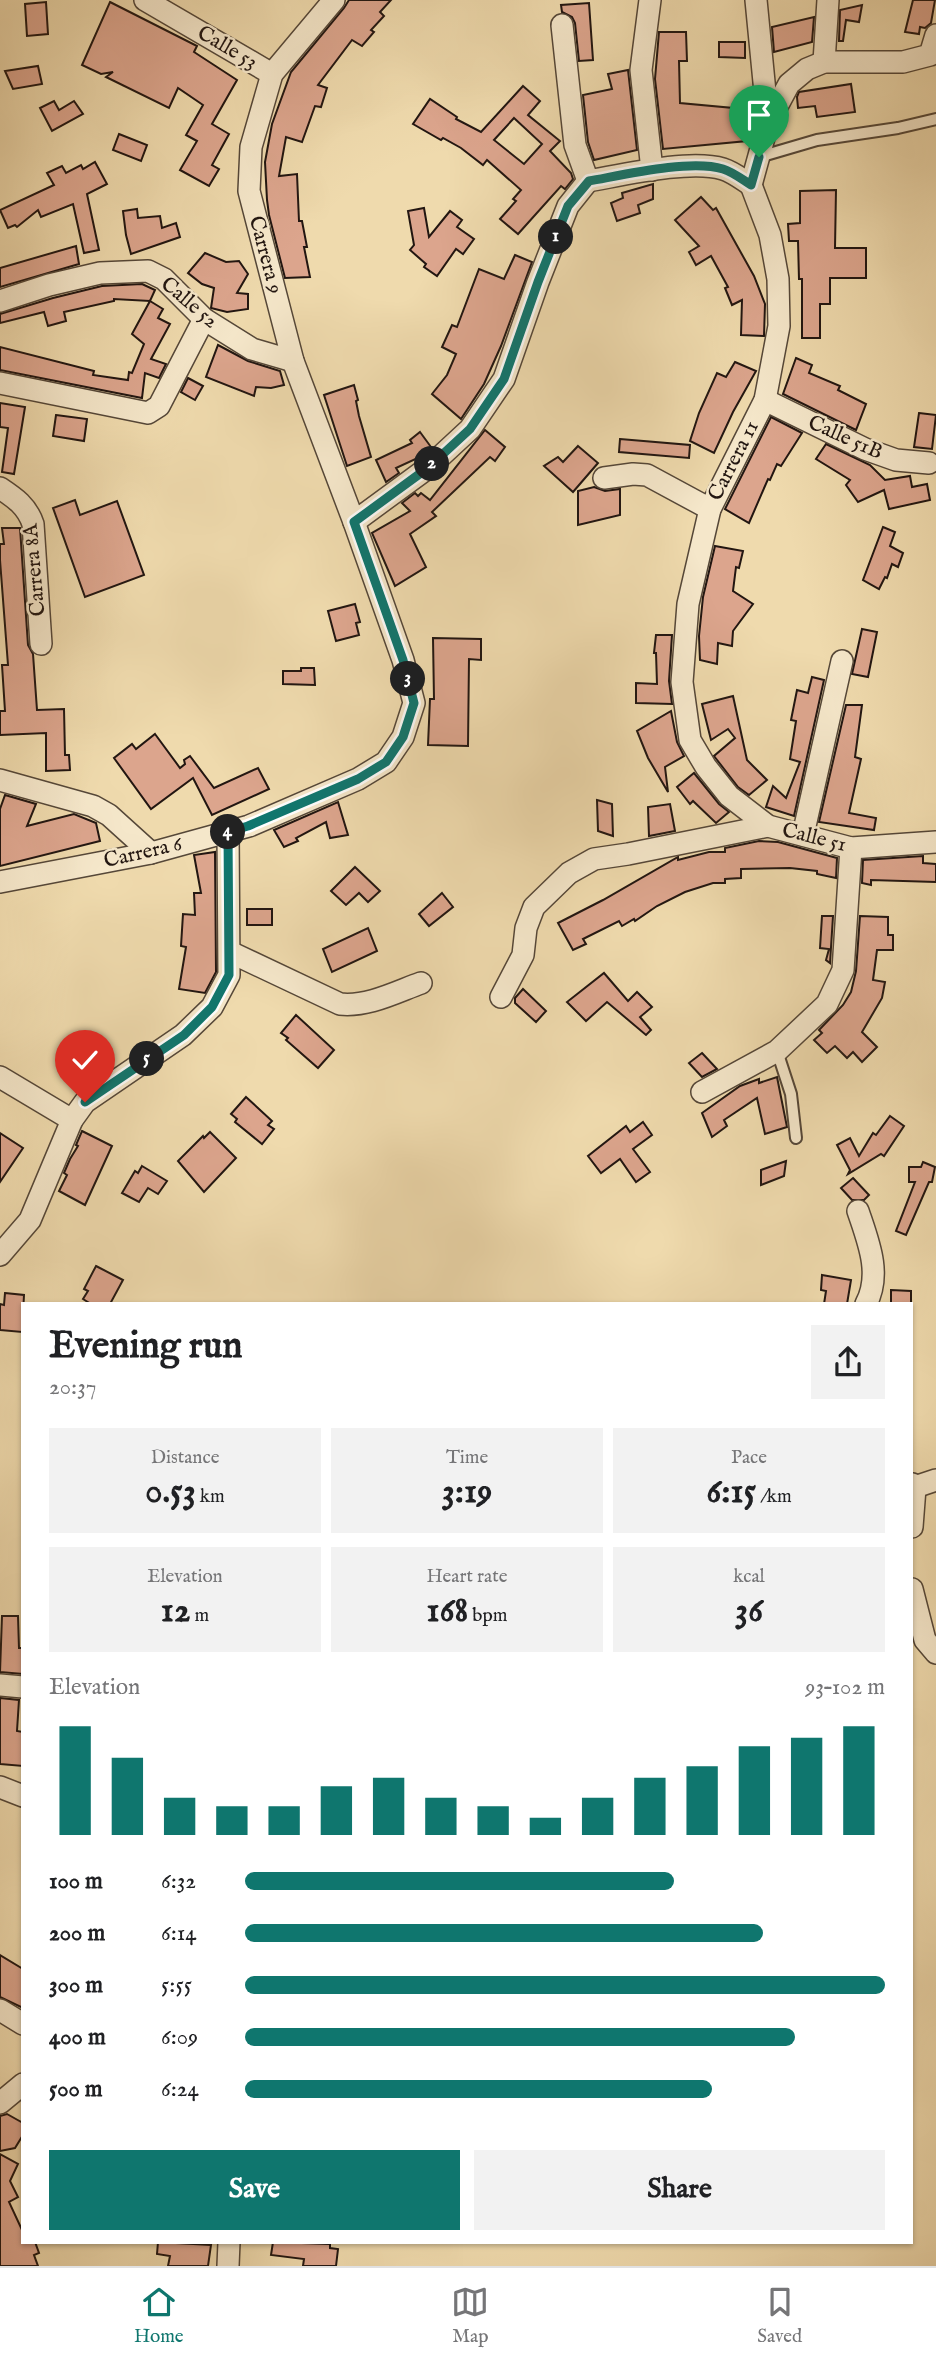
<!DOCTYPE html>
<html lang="en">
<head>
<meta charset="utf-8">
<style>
  :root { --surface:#fff; --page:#f2f2f2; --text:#202124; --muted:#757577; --line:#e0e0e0; --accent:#0f766e }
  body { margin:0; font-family:"IM FELL English",serif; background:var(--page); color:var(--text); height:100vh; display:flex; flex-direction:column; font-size:26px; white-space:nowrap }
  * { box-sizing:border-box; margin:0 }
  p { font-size:23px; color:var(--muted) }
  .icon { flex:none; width:38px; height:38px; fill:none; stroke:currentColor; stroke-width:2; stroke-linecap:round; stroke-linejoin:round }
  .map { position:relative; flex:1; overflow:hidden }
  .details { position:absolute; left:21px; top:1302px; width:892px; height:942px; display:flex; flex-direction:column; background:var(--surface); border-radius:0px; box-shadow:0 2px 5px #0004 }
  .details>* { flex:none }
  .pin { position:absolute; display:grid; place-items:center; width:60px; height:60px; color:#fff; margin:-72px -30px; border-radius:50% 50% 50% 0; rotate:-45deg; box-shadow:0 0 7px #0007 }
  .pin .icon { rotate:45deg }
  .km { position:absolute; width:35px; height:35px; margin:-18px; border-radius:50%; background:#222; color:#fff; font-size:19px; line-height:35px; text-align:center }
  .round { display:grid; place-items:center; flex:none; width:74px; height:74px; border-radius:0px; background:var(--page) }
  .head { display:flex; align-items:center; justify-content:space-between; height:119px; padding:0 28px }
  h1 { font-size:38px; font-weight:800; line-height:52px }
  .stats { display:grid; grid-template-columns:repeat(3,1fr); gap:10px; height:119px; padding:7px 28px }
  .stats div { display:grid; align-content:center; border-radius:0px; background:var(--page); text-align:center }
  .stats b { font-size:35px; font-weight:800 }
  .stats small { font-size:19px; font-weight:400 }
  .stats p { font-size:19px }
  .chart { height:196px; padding:14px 28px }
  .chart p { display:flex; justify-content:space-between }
  .chart svg { width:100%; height:126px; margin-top:7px; stroke:var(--accent); stroke-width:6 }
  .button { display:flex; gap:14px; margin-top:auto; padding:14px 28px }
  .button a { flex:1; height:80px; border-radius:0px; background:var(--accent); color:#fff; font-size:28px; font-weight:800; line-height:80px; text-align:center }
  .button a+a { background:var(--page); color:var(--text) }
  ul { padding:0 28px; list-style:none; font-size:23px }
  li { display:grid; grid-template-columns:112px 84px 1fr; align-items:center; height:52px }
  li i { height:18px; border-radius:9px; background:var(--accent) }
  .tab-bar { display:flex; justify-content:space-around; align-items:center; height:98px; border-top:2px solid var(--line); background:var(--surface); font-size:19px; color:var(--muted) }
  .tab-bar a { display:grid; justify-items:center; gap:4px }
  .tab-bar .on { color:var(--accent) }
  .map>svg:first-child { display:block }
</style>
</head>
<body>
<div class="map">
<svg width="936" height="2266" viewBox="0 0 936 2266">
  <rect width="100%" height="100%" fill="#efdaad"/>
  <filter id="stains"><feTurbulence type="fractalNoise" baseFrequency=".00286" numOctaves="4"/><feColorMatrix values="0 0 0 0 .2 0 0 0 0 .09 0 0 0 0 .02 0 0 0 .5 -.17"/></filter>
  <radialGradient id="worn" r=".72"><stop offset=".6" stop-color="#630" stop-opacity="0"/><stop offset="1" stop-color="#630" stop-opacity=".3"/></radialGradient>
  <g fill="#dca58d" stroke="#221611" stroke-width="2" fill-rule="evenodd">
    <path d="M 349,0 L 391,0 L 380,12 L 384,16 L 371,30 L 374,32 L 362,46 L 352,40 L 318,85 L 327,88 L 321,107 L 315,106 L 302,142 L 286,137 L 279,176 L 297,174 L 299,221 L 302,221 L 307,247 L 304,247 L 310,277 L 285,278 L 269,215 L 267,200 L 265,162 L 272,124 L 291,72 L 344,8 Z"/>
    <path d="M 913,0 L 935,0 L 931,23 L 925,28 L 920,27 L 919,34 L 905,32 Z"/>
    <path d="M 46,2 L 48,34 L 27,36 L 25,4 Z"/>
    <path d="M 110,2 L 197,46 L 194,52 L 237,80 L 212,124 L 229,134 L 212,165 L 219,169 L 209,186 L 180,170 L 197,141 L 186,135 L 203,105 L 178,88 L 169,108 L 106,77 L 113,72 L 101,74 L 82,65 Z"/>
    <path d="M 589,3 L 593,60 L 579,61 L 575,23 L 572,17 L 562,12 L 561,5 Z"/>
    <path d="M 862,5 L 859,22 L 846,20 L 843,41 L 839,41 L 840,10 Z"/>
    <path d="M 814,17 L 812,42 L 774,52 L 772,27 Z"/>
    <path d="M 659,32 L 686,32 L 687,61 L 679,61 L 680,103 L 744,109 L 747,141 L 663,149 L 655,79 Z"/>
    <path d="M 719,42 L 745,42 L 745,58 L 719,57 Z"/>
    <path d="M 38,66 L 42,84 L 13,89 L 5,71 Z"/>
    <path d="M 628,70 L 637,150 L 594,160 L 588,142 L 583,95 L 612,89 L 608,74 Z"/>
    <path d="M 851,84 L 855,112 L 817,117 L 815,106 L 798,108 L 797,97 L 799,92 Z"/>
    <path d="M 523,86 L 540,101 L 528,115 L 560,141 L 550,151 L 571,173 L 573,179 L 565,189 L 561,186 L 518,234 L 500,219 L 516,201 L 513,199 L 521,190 L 487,160 L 483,165 L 461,148 L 443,138 L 441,140 L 413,124 L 430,99 L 457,117 L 456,119 L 481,132 ZM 514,118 L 542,144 L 524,164 L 494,140 Z"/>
    <path d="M 54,101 L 59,110 L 74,101 L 83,114 L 52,131 L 40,108 Z"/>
    <path d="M 119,134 L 147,145 L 141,161 L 113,150 Z"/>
    <path d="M 95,162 L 107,184 L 87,194 L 99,250 L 84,253 L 73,204 L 41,217 L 38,210 L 17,227 L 15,225 L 8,228 L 0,210 L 54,185 L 47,173 L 62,166 L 66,173 L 81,165 L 83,169 Z"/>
    <path d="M 653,184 L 653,199 L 638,205 L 640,213 L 617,221 L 611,203 L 623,198 L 622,193 Z"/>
    <path d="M 836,190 L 835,248 L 866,248 L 866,278 L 830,278 L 830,304 L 820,304 L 820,338 L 802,338 L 802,279 L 799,279 L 798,241 L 789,241 L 788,224 L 800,223 L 800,191 Z"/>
    <path d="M 701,197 L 713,210 L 716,208 L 754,276 L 765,304 L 764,336 L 741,335 L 742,300 L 732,305 L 725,288 L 728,287 L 711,256 L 696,265 L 689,252 L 699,246 L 675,220 Z"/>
    <path d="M 424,208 L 429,237 L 450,211 L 462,220 L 457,227 L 474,239 L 463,254 L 456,249 L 437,276 L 424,267 L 426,264 L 410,250 L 414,245 L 408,211 Z"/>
    <path d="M 137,209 L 138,218 L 160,216 L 162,228 L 176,223 L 180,237 L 131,254 L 126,235 L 123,211 Z"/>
    <path d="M 76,246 L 79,264 L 0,287 L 0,268 Z"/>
    <path d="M 205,253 L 226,262 L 239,261 L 248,274 L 237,293 L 248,294 L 248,309 L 227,312 L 211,308 L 214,288 L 202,284 L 188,273 Z"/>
    <path d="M 515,255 L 532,262 L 501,346 L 484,384 L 461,419 L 432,394 L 447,375 L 456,354 L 442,347 L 452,325 L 457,327 L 479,269 L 504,279 Z"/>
    <path d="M 142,284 L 155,290 L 150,301 L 114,299 L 114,301 L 64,312 L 66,321 L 48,326 L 44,312 L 0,323 L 0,314 L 53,298 L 102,286 Z"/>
    <path d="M 150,301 L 163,309 L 158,318 L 170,324 L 151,359 L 166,364 L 159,378 L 145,373 L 142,398 L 0,370 L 0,347 L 94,371 L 93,375 L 128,380 L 129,372 L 132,373 L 144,344 L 132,334 Z"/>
    <path d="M 218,345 L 248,361 L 280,371 L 284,385 L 271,388 L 256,387 L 254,396 L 206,377 Z"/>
    <path d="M 796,358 L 812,365 L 809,373 L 840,386 L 838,390 L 866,404 L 856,430 L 783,394 Z"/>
    <path d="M 735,362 L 756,371 L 733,412 L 714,453 L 690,441 L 699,413 L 717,373 L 726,377 Z"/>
    <path d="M 188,378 L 203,386 L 195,400 L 181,392 Z"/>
    <path d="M 354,385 L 358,400 L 356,401 L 359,416 L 371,457 L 347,466 L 324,395 Z"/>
    <path d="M 0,403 L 25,407 L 14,474 L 2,472 L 8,428 L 0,427 Z"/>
    <path d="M 919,413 L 936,415 L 932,449 L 914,447 Z"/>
    <path d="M 56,415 L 87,419 L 84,441 L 53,436 Z"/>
    <path d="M 771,417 L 802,433 L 781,466 L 777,464 L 770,480 L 768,479 L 749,523 L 725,509 Z"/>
    <path d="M 485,430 L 505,447 L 495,461 L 490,457 L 432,512 L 436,516 L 410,534 L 426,567 L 395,586 L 372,533 L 410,511 L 402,503 L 415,493 L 418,496 L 421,493 L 430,500 Z"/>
    <path d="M 420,432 L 431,447 L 420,457 L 396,468 L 399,473 L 386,482 L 376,460 L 412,443 L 410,440 Z"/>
    <path d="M 620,439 L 690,445 L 689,458 L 619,452 Z"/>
    <path d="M 826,444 L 870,465 L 885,480 L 910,476 L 912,487 L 927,484 L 930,500 L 889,509 L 884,490 L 858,502 L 846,485 L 850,480 L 816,459 Z"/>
    <path d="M 578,446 L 598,463 L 573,492 L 544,466 L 558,457 L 563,462 Z"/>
    <path d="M 594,487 L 605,491 L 620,489 L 620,515 L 578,525 L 578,491 Z"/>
    <path d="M 75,500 L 80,515 L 117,501 L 144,575 L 85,597 L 53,508 Z"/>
    <path d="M 883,527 L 895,532 L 890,546 L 903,553 L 898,567 L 892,564 L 887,578 L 885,577 L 879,589 L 863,580 Z"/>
    <path d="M 2,528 L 20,528 L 28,645 L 33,654 L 37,710 L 64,709 L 65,755 L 69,755 L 70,770 L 46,771 L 46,733 L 0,735 L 0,711 L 5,711 L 2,665 L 8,665 L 0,560 L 0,544 L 4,544 Z"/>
    <path d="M 715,546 L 743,551 L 739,568 L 736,567 L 733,591 L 753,604 L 733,631 L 732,646 L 718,643 L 717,664 L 700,660 L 699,636 L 703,597 Z"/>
    <path d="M 355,604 L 360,622 L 356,623 L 359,635 L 336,641 L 328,611 Z"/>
    <path d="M 862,629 L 877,632 L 868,677 L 852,674 Z"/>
    <path d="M 656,635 L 672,635 L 669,681 L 672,704 L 636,703 L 636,683 L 657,684 L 656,653 L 654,653 Z"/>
    <path d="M 433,638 L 481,639 L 481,660 L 469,659 L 468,746 L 428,745 L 430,699 L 434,699 Z"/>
    <path d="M 301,668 L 314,668 L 315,685 L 283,684 L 283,671 L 301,671 Z"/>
    <path d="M 812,677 L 824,680 L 794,816 L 766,807 L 773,786 L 786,798 L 800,762 L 790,759 L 796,721 L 791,720 L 797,690 L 808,693 Z"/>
    <path d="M 733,696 L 747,760 L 767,780 L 749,795 L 738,787 L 714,756 L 735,738 L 728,729 L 711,740 L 702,704 Z"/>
    <path d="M 846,705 L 862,705 L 855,757 L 861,759 L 849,813 L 876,818 L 874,830 L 819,822 Z"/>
    <path d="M 671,711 L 677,742 L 684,756 L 665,767 L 668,792 L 648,758 L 637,731 Z"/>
    <path d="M 155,734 L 180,768 L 185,764 L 184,760 L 190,756 L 214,788 L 258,768 L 269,789 L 212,815 L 193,778 L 151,809 L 114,758 L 132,744 L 136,749 Z"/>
    <path d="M 694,773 L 719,804 L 729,812 L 716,823 L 693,801 L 690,804 L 677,787 Z"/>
    <path d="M 5,795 L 36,804 L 27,826 L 74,814 L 96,823 L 100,841 L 0,866 L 0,809 Z"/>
    <path d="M 597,800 L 612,804 L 613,836 L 598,831 Z"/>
    <path d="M 338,802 L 348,835 L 330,838 L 326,822 L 296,838 L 298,841 L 284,847 L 274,830 Z"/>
    <path d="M 670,804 L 675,831 L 649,836 L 648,807 Z"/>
    <path d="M 759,841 L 778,842 L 837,858 L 836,878 L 817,874 L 817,871 L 790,868 L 741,869 L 741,878 L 725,879 L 725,883 L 713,883 L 685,892 L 657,906 L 635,921 L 634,919 L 622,926 L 619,921 L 583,939 L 586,944 L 573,950 L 558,923 L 603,900 L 678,857 L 678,860 L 709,852 L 725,852 L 725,848 Z"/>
    <path d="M 215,852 L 216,972 L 205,993 L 179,989 L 186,947 L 181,946 L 183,914 L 195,915 L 194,893 L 201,893 L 194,855 Z"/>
    <path d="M 923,856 L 923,863 L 936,864 L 936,882 L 871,880 L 871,885 L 862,883 L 863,860 Z"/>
    <path d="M 355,867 L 380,891 L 368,902 L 359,893 L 346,905 L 331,891 Z"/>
    <path d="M 442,893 L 453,907 L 429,926 L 419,914 Z"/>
    <rect x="247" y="909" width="25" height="16"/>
    <path d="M 822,916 L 833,916 L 830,963 L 826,960 L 829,949 L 820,948 Z"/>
    <path d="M 860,916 L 888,917 L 888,935 L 893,935 L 893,950 L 877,950 L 873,980 L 885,982 L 882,998 L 862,1032 L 877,1047 L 862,1062 L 853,1052 L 847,1058 L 835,1046 L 827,1053 L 814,1040 L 822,1033 L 819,1030 L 843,1005 L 851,992 L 856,971 Z"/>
    <path d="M 368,928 L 377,951 L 332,972 L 323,949 Z"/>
    <path d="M 604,973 L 628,1001 L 637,992 L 652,1007 L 640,1017 L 651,1030 L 646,1035 L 607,1002 L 586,1021 L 567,1002 Z"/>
    <path d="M 523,989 L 546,1011 L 536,1022 L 515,1003 L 515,998 Z"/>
    <path d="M 296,1015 L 334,1050 L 318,1068 L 286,1040 L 288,1038 L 281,1033 Z"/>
    <path d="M 702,1053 L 717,1069 L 702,1077 L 689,1063 Z"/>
    <path d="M 777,1077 L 787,1127 L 765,1134 L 757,1098 L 724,1120 L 727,1126 L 712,1137 L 702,1113 L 740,1086 L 759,1079 L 759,1083 Z"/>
    <path d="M 246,1097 L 272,1121 L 268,1125 L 274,1129 L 262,1144 L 235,1122 L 237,1119 L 231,1114 Z"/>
    <path d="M 890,1116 L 904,1126 L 884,1156 L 881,1154 L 848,1174 L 850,1170 L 837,1145 L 850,1138 L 859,1156 L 873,1133 L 876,1135 Z"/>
    <path d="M 643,1122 L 652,1135 L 633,1149 L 650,1172 L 636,1182 L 620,1159 L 601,1173 L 588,1156 L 626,1126 L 630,1132 Z"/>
    <path d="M 82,1131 L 112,1146 L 85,1205 L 59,1191 L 67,1175 L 64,1173 L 70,1159 L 78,1146 L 76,1145 Z"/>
    <path d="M 210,1132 L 236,1158 L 204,1192 L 178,1161 L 203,1136 L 204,1138 Z"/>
    <path d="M 0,1133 L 23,1148 L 0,1182 Z"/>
    <path d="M 786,1161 L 784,1176 L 761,1185 L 761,1170 Z"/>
    <path d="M 923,1162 L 935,1167 L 932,1182 L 929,1182 L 906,1235 L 896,1231 L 915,1182 L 909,1182 L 909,1167 L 921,1167 Z"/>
    <path d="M 142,1166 L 167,1181 L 158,1194 L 148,1188 L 139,1202 L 122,1193 L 135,1171 L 138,1173 Z"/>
    <path d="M 853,1178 L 869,1195 L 864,1200 L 852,1200 L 841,1188 Z"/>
    <path d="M 96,1266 L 123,1280 L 110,1304 L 91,1304 L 83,1299 L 88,1291 L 84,1289 Z"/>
    <path d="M 822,1275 L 851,1280 L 847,1304 L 824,1304 L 826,1291 L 821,1290 Z"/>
    <path d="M 891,1290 L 911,1291 L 911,1304 L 891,1304 Z"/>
    <path d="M 5,1293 L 24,1295 L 22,1332 L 0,1330 L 0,1304 L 4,1305 Z"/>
    <path d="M 2,1616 L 18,1616 L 19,1648 L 23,1648 L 23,1674 L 0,1672 Z"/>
    <path d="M 0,1698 L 19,1700 L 17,1731 L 23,1732 L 23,1766 L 0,1764 Z"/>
    <path d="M 0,1955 L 23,1969 L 23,2008 L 0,1997 Z"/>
    <path d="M 7,2114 L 23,2123 L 23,2135 L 15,2148 L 0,2151 L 0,2116 Z"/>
    <path d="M 0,2154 L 18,2164 L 10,2181 L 18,2197 L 9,2202 L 23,2232 L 23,2242 L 35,2242 L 39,2253 L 34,2255 L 38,2266 L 0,2266 Z"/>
    <path d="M 158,2242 L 211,2245 L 208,2266 L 168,2266 L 170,2256 L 157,2254 Z"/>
    <path d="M 273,2242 L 330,2244 L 330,2248 L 338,2249 L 336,2266 L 303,2266 L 304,2259 L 271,2255 Z"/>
  </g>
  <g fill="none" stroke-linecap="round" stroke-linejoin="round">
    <defs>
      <g id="service">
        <path d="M 759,157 L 817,140 L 898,128 L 936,119"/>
        <path d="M 777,1051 L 791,1094 L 796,1138"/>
      </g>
      <g id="minor">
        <path d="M 145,0 L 272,74"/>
        <path d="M 650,0 L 641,70 L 652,170"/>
        <path d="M 562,25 L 575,145 L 588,181"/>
        <path d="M 824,62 L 828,0"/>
        <path d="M 768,123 L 789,84 L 807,69 L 824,62 L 903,62 L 930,55 L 936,35"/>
        <path d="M 588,181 C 623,175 690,159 723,169 C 733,172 743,180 751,185"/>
        <path d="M 751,185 L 770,235 L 778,279 L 779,326 L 765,400 L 710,509 L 688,604 L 682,682 L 690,740 L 706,767 L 729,796 L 768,826 L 851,848 L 936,842"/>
        <path d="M 751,185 L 768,123 L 756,0"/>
        <path d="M 0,301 L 49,285 L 100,273 L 148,271 L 164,279 L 204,319 L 252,349 L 293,361"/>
        <path d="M 0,383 L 148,413 L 159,406 L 204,319"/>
        <path d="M 765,400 L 865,449 L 896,460 L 929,463"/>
        <path d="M 604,478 L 633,474 L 647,475 L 710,509"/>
        <path d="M 0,488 C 15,498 27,506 33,524 L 41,644"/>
        <path d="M 354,522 L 429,467 L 470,429 L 504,379 L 538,282 L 568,206 L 588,181"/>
        <path d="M 0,780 L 93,806 L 109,815 L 151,853"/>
        <path d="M 803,835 L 842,661"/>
        <path d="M 0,882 L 151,853 L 249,826 L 358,779 L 386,762 L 403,737 L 414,703 L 403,660 L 354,522 L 293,361 L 249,191 L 251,147 L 272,74 L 334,0"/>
        <path d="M 230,952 L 340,1004 C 368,1007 396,992 421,983"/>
        <path d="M 501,997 L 523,955 L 526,928 L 534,907 L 569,873 L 594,859 L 628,854 L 768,826"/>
        <path d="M 0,1077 L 72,1120"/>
        <path d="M 702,1092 L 777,1051 L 827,1004 L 843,970 L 851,848"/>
        <path d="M 858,1211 C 868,1241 882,1274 866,1304"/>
        <path d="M 0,1255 L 30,1220 L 72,1120 L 85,1102 L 183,1035 L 212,1007 L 229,975 L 228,832"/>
        <path d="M 912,1484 L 915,1488 L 912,1527"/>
        <path d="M 912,1488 L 936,1480"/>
        <path d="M 912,1589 L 925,1640 L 936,1653"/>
        <path d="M 0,1685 L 23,1687"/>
        <path d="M 0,1787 L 23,1796"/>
        <path d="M 0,2010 L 23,2024"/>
        <path d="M 0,2103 L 23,2084"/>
        <path d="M 228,2266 L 229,2242"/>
      </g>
    </defs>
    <use href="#service" stroke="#554738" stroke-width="14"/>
    <use href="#minor" stroke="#554738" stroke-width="24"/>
    <use href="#service" stroke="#f5e7ca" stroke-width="10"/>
    <use href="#minor" stroke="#f5e7ca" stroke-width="21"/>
  </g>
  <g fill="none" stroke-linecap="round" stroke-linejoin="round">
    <defs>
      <path id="route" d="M 85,1102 L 184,1035 L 212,1007 L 229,975 L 228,832 L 248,826 L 358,779 L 386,762 L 403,737 L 414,703 L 403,660 L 354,522 L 429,467 L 470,429 L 504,379 L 538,282 L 568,206 L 589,181 C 623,175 690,159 723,169 C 733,172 743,180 751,185 L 759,157"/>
    </defs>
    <use href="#route" stroke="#fff" stroke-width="14"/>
    <use href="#route" stroke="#0f766e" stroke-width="9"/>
  </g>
  <g text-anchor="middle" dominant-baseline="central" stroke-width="5" stroke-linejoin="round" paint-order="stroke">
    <g font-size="21" fill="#221611" stroke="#f5e7ca">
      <text transform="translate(227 48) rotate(30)">Calle 53</text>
      <text transform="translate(265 255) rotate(75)">Carrera 9</text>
      <text transform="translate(189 303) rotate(40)">Calle 52</text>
      <text transform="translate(845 438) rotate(24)">Calle 51B</text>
      <text transform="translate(734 461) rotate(-63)">Carrera 11</text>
      <text transform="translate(35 570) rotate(-95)">Carrera 8A</text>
      <text transform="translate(814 838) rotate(14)">Calle 51</text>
      <text transform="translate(143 853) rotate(-13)">Carrera 6</text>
    </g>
  </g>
  <rect width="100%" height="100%" filter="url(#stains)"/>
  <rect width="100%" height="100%" fill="url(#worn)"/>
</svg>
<div class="pin" style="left:759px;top:157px;background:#1e9e55"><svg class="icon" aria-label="arrive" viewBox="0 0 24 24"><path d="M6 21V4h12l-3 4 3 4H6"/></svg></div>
<div class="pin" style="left:85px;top:1102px;background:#d93025"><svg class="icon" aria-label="check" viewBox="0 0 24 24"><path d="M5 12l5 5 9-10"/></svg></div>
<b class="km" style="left:556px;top:237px">1</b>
<b class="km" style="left:432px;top:464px">2</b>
<b class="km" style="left:408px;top:679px">3</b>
<b class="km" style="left:228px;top:832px">4</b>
<b class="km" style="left:147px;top:1059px">5</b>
<section class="details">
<div class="head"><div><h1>Evening run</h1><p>20:37</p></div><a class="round"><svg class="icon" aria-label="share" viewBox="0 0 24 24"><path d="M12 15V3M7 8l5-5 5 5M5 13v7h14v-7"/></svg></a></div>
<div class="stats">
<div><p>Distance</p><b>0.53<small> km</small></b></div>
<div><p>Time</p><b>3:19</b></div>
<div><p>Pace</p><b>6:15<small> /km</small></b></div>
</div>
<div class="stats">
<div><p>Elevation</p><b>12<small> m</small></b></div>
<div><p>Heart rate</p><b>168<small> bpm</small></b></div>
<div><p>kcal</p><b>36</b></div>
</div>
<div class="chart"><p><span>Elevation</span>93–102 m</p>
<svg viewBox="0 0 160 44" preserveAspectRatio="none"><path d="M5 44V6M15 44V17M25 44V31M35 44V34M45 44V34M55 44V27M65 44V24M75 44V31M85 44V34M95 44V38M105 44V31M115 44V24M125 44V20M135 44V13M145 44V10M155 44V6"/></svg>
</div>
<ul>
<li><b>100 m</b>6:32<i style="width:67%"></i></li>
<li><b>200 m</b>6:14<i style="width:81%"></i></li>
<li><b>300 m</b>5:55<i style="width:100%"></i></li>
<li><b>400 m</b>6:09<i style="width:86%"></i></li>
<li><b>500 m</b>6:24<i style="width:73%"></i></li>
</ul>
<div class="button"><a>Save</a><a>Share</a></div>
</section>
</div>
<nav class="tab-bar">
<a class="on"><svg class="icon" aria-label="home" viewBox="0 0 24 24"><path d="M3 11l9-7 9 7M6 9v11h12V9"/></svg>Home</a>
<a><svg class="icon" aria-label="map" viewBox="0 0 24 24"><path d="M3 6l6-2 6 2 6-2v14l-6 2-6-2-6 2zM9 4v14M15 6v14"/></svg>Map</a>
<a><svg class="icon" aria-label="saved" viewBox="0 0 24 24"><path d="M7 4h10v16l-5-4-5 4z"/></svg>Saved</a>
</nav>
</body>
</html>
